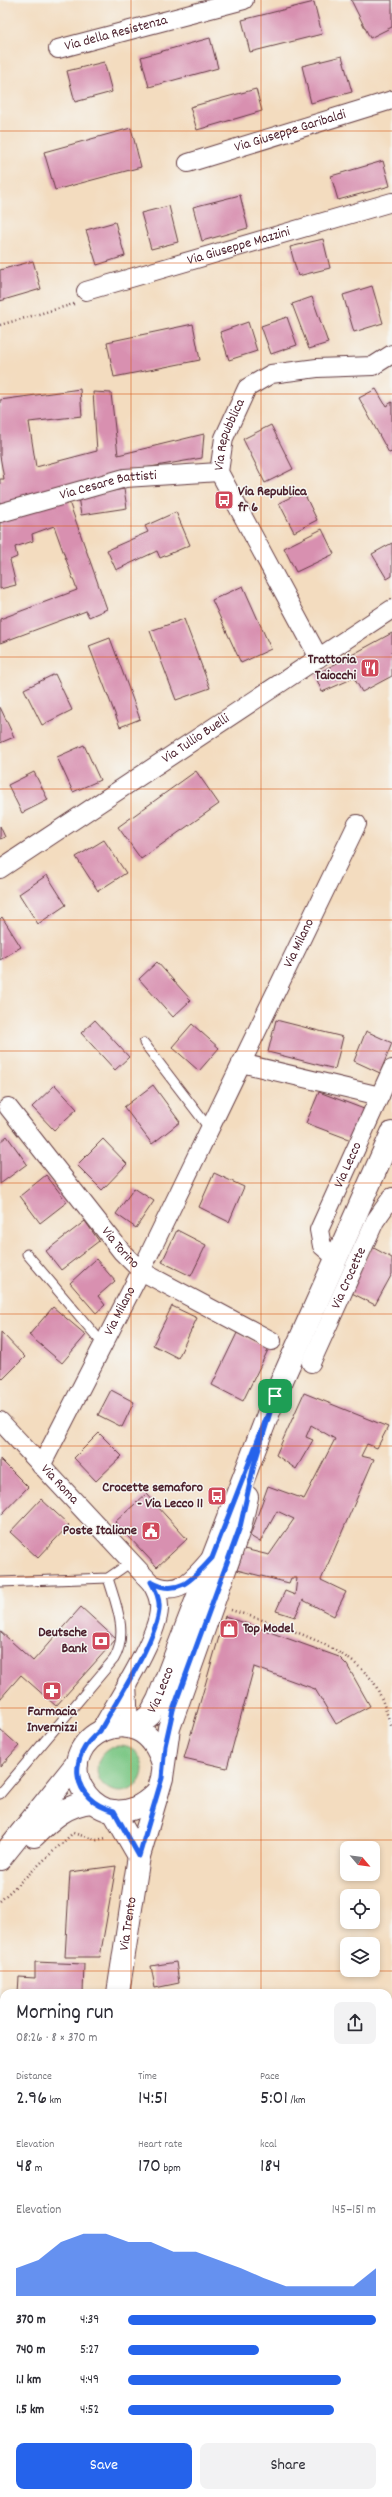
<!DOCTYPE html>
<html lang="en">
<head>
<meta charset="utf-8">
<style>
  :root { --surface:#fff; --page:#f2f2f3; --text:#2b2b33; --muted:#7c7c81; --accent:#2563eb }
  body { margin:0; font-family:Dekko,sans-serif; background:var(--page); color:var(--text); height:100vh; display:flex; flex-direction:column; font-size:15px; white-space:nowrap }
  * { box-sizing:border-box; margin:0 }
  p { font-size:13px; color:var(--muted) }
  .icon { flex:none; width:22px; height:22px; fill:none; stroke:currentColor; stroke-width:2; stroke-linecap:round; stroke-linejoin:round }
  .map { position:relative; flex:1; overflow:hidden }
  .details { position:absolute; left:0px; top:1989px; width:392px; height:508px; display:flex; flex-direction:column; background:var(--surface); border-radius:12px 12px 0 0; box-shadow:0 2px 6px #0003 }
  .details>* { flex:none }
  .needle { width:26px; rotate:119deg }
  .buttons { position:absolute; left:340px; top:1841px; display:grid; gap:8px }
  .buttons a { display:grid; place-items:center; width:40px; height:40px; border-radius:8px; background:var(--surface); box-shadow:0 2px 6px #0003; font-size:20px }
  .pin { position:absolute; display:grid; place-items:center; width:34px; height:34px; color:#fff; margin:-17px; border-radius:8px; box-shadow:0 2px 6px #0006 }
  .round { display:grid; place-items:center; flex:none; width:42px; height:42px; border-radius:8px; background:var(--page) }
  .summary { display:flex; align-items:center; justify-content:space-between; height:68px; padding:0 16px }
  h1 { font-size:22px; font-weight:600; line-height:30px }
  .figures { display:grid; grid-template-columns:repeat(3,1fr); gap:6px; height:68px; padding:4px 16px }
  .figures div { display:grid; align-content:center }
  .figures b { font-size:20px; font-weight:600 }
  .figures small { font-size:11px; font-weight:400 }
  .figures p { font-size:11px }
  .chart { height:112px; padding:8px 16px }
  .chart p { display:flex; justify-content:space-between }
  .chart svg { width:100%; height:72px; margin-top:4px; fill:var(--accent); opacity:.7 }
  .button { display:flex; gap:8px; margin-top:auto; padding:8px 16px }
  .button a { flex:1; height:46px; border-radius:8px; background:var(--accent); color:#fff; font-size:16px; font-weight:600; line-height:46px; text-align:center }
  .button a+a { background:var(--page); color:var(--text) }
  ul { padding:0 16px; list-style:none; font-size:13px }
  li { display:grid; grid-template-columns:64px 48px 1fr; align-items:center; height:30px }
  li i { height:10px; border-radius:5px; background:var(--accent) }
  .map>svg:first-child { display:block }
</style>
</head>
<body>
<div class="map">
<svg width="392" height="2497" viewBox="0 0 392 2497">
  <rect width="100%" height="100%" fill="#f6f6f2"/>
  <filter id="ink" filterUnits="userSpaceOnUse"><feTurbulence type="fractalNoise" baseFrequency=".025" numOctaves="2"/><feDisplacementMap in="SourceGraphic" scale="8" xChannelSelector="R" yChannelSelector="G"/><feConvolveMatrix kernelMatrix="1 2 1 2 8 2 1 2 1" color-interpolation-filters="sRGB"/></filter>
  <filter id="wash" filterUnits="userSpaceOnUse"><feTurbulence type="fractalNoise" baseFrequency=".012" numOctaves="4" result="noise"/><feDisplacementMap in="SourceGraphic" scale="16" xChannelSelector="R" yChannelSelector="G"/><feGaussianBlur stdDeviation="0.9" result="paint"/><feColorMatrix in="noise" values="0 0 0 0 0 0 0 0 0 0 0 0 0 0 0 0 0 1.4 0 .05"/><feComposite in="paint" operator="in"/></filter>
  <g filter="url(#wash)">
    <rect width="100%" height="100%" fill="#f3dcbf"/>
    <circle fill="#7cc785" stroke="#637358" cx="120" cy="1769" r="23"/>
    <g id="blocks">
      <g fill="#d890b0">
        <path d="M 351,0 L 392,0 L 392,27 L 370,38 Z"/>
        <path d="M 314,2 L 322,34 L 250,52 L 242,20 Z"/>
        <path d="M 210,38 L 218,68 L 149,87 L 141,57 Z"/>
        <path d="M 342,56 L 352,92 L 311,103 L 302,66 Z"/>
        <path d="M 104,62 L 112,92 L 75,102 L 67,71 Z"/>
        <path d="M 256,89 L 262,111 L 197,130 L 190,107 Z"/>
        <path d="M 131,128 L 141,167 L 55,190 L 44,152 Z"/>
        <path d="M 383,161 L 390,186 L 338,200 L 331,176 Z"/>
        <path d="M 240,195 L 248,228 L 202,241 L 193,207 Z"/>
        <path d="M 169,206 L 178,242 L 151,249 L 141,213 Z"/>
        <path d="M 115,222 L 125,256 L 97,265 L 86,230 Z"/>
        <path d="M 323,239 L 330,268 L 298,276 L 290,247 Z"/>
        <path d="M 33,261 L 41,289 L 0,301 L 0,270 Z"/>
        <path d="M 372,286 L 383,323 L 354,332 L 343,295 Z"/>
        <path d="M 312,297 L 328,343 L 309,349 L 292,304 Z"/>
        <path d="M 287,317 L 297,345 L 271,354 L 261,326 Z"/>
        <path d="M 248,322 L 257,351 L 229,360 L 220,332 Z"/>
        <path d="M 193,324 L 200,360 L 114,377 L 107,342 Z"/>
        <path d="M 80,389 L 82,416 L 29,422 L 36,467 L 97,451 L 93,392 L 111,393 L 118,455 L 204,434 L 202,458 L 133,470 L 0,508 L 0,479 L 4,479 L 0,456 L 0,400 Z"/>
        <path d="M 376,389 L 386,406 L 392,402 L 392,452 L 389,453 L 359,398 Z"/>
        <path d="M 271,425 L 293,469 L 265,483 L 243,439 Z"/>
        <path d="M 124,489 L 127,508 L 81,515 L 78,497 Z"/>
        <path d="M 303,491 L 317,520 L 294,532 L 279,503 Z"/>
        <path d="M 68,499 L 107,609 L 89,617 L 86,611 L 0,643 L 0,619 L 77,590 L 54,526 L 32,534 L 33,541 L 15,547 L 17,557 L 10,560 L 16,585 L 0,589 L 0,520 Z"/>
        <path d="M 176,512 L 190,545 L 160,558 L 157,551 L 116,570 L 107,550 L 148,532 L 145,526 Z"/>
        <path d="M 322,529 L 334,554 L 296,572 L 284,548 Z"/>
        <path d="M 392,543 L 392,576 L 387,579 L 372,554 Z"/>
        <path d="M 243,586 L 271,649 L 241,663 L 212,600 Z"/>
        <path d="M 184,619 L 210,688 L 176,700 L 150,631 Z"/>
        <path d="M 392,633 L 392,676 L 362,692 L 354,678 L 322,692 L 315,675 Z"/>
        <path d="M 110,638 L 140,719 L 120,727 L 89,646 Z"/>
        <path d="M 55,674 L 72,710 L 42,725 L 24,689 Z"/>
        <path d="M 0,707 L 14,737 L 0,743 Z"/>
        <path d="M 84,745 L 100,780 L 73,792 L 57,757 Z"/>
        <path d="M 196,771 L 219,804 L 141,859 L 118,827 Z"/>
        <path d="M 34,772 L 48,800 L 22,813 L 8,785 Z"/>
        <path d="M 0,826 L 5,837 L 0,839 Z"/>
        <path d="M 104,840 L 126,873 L 98,891 L 76,857 Z"/>
        <path d="M 47,875 L 66,905 L 38,924 L 19,894 Z"/>
        <path d="M 2,917 L 21,947 L 0,960 L 0,919 Z"/>
        <path d="M 157,962 L 191,1000 L 173,1017 L 139,979 Z"/>
        <path d="M 95,1020 L 129,1057 L 115,1070 L 81,1033 Z"/>
        <path d="M 276,1020 L 343,1037 L 335,1069 L 268,1052 Z"/>
        <path d="M 192,1024 L 219,1048 L 199,1071 L 172,1047 Z"/>
        <path d="M 366,1031 L 392,1043 L 380,1073 L 354,1061 Z"/>
        <path d="M 55,1085 L 77,1109 L 54,1130 L 32,1107 Z"/>
        <path d="M 153,1085 L 180,1122 L 152,1144 L 124,1107 Z"/>
        <path d="M 319,1092 L 364,1109 L 351,1140 L 306,1123 Z"/>
        <path d="M 7,1136 L 27,1164 L 0,1184 L 0,1142 Z"/>
        <path d="M 103,1139 L 127,1164 L 102,1190 L 77,1165 Z"/>
        <path d="M 214,1173 L 244,1187 L 229,1222 L 199,1207 Z"/>
        <path d="M 46,1175 L 67,1202 L 40,1223 L 20,1196 Z"/>
        <path d="M 134,1188 L 154,1201 L 136,1228 L 116,1214 Z"/>
        <path d="M 85,1221 L 99,1241 L 61,1270 L 46,1251 Z"/>
        <path d="M 177,1230 L 206,1245 L 191,1276 L 162,1262 Z"/>
        <path d="M 372,1247 L 392,1258 L 392,1274 L 375,1305 L 348,1291 Z"/>
        <path d="M 96,1259 L 115,1281 L 98,1296 L 105,1305 L 96,1313 L 70,1283 Z"/>
        <path d="M 172,1306 L 197,1318 L 178,1358 L 153,1345 Z"/>
        <path d="M 53,1307 L 86,1335 L 62,1363 L 29,1335 Z"/>
        <path d="M 1,1332 L 25,1357 L 3,1379 L 0,1376 Z"/>
        <path d="M 237,1333 L 269,1348 L 243,1401 L 212,1385 Z"/>
        <path d="M 111,1390 L 134,1402 L 122,1427 L 98,1415 Z"/>
        <path d="M 304,1393 L 388,1427 L 377,1448 L 367,1444 L 361,1456 L 374,1459 L 321,1580 L 346,1592 L 334,1616 L 303,1600 L 295,1617 L 276,1611 L 285,1591 L 295,1595 L 297,1578 L 291,1578 L 289,1583 L 237,1570 L 244,1549 L 269,1555 L 294,1519 L 277,1511 L 260,1542 L 250,1536 L 268,1486 L 304,1499 L 335,1439 L 311,1425 L 306,1437 L 313,1440 L 296,1469 L 276,1455 Z"/>
        <path d="M 99,1433 L 122,1456 L 96,1481 L 74,1458 Z"/>
        <path d="M 0,1459 L 28,1487 L 0,1516 Z"/>
        <path d="M 146,1494 L 187,1539 L 157,1567 L 115,1522 Z"/>
        <path d="M 41,1499 L 69,1525 L 38,1558 L 10,1532 Z"/>
        <path d="M 81,1607 L 116,1639 L 56,1706 L 21,1675 L 0,1699 L 0,1631 L 33,1661 Z"/>
        <path d="M 225,1616 L 339,1657 L 347,1665 L 370,1706 L 336,1724 L 315,1689 L 254,1667 L 227,1768 L 184,1758 Z"/>
        <path d="M 0,1729 L 19,1746 L 0,1767 Z"/>
        <path d="M 116,1866 L 100,1957 L 65,1957 L 70,1872 Z"/>
        <path d="M 35,1962 L 84,1964 L 83,1993 L 18,1993 L 19,1977 L 35,1978 Z"/>
        <path d="M 176,1962 L 179,1983 L 155,1988 L 151,1966 Z"/>
        <path d="M 0,2169 L 4,2169 L 4,2311 L 0,2310 Z"/>
      </g>
    </g>
  </g>
  <g filter="url(#ink)">
    <use href="#blocks" fill-opacity="0" stroke="#633b41" stroke-width="1"/>
    <g fill="none" stroke-linecap="round" stroke-linejoin="round">
      <defs>
        <g id="lane">
          <path d="M 144,1043 L 209,1128"/>
          <path d="M 27,1254 L 103,1344"/>
          <path d="M 0,1582 L 108,1578 L 131,1562"/>
          <path d="M 0,1794 L 114,1659 C 129,1633 116,1605 108,1578"/>
          <path d="M 388,2256 L 392,2256"/>
          <path d="M 0,2374 L 4,2374"/>
          <path d="M 1,2497 L 4,2460"/>
        </g>
        <g id="street">
          <path id="s1" d="M 58,49 L 244,0"/>
          <path id="s2" d="M 188,163 L 392,100"/>
          <path id="s3" d="M 86,291 L 392,202"/>
          <path id="s4" d="M 0,513 L 125,478 L 219,472"/>
          <path id="s5" d="M 319,658 L 219,472 L 224,438 L 247,388 L 271,374 L 317,368 L 373,366 L 392,354"/>
          <path id="s6" d="M 0,869 L 392,609"/>
          <path d="M 241,1063 L 380,1096"/>
          <path id="s7" d="M 8,1107 L 122,1252 L 141,1271 L 272,1341"/>
          <path id="s8" d="M 336,1258 L 322,1246 L 319,1230 L 392,1069"/>
          <path id="s9" d="M 311,1363 L 375,1221 L 392,1197"/>
          <path id="s10" d="M 0,1421 L 151,1583 C 156,1591 160,1599 159,1609 C 158,1638 115,1703 100,1731"/>
          <path id="s11" d="M 41,1466 L 141,1271 L 357,824"/>
          <path d="M 151,1583 C 178,1598 193,1579 210,1559"/>
          <path d="M 127,1682 L 129,1727"/>
        </g>
        <g id="secondary">
          <path id="s12" d="M 134,1728 L 150,1715 L 158,1700 L 275,1396 L 392,1133"/>
          <path d="M 156,1793 C 142,1807 127,1815 107,1810 C 96,1806 88,1799 82,1788 C 54,1738 142,1691 163,1764"/>
          <path d="M 113,1811 L 139,1856"/>
          <path d="M 34,1836 C 51,1819 67,1804 92,1802"/>
          <path d="M 0,1859 L 77,1763"/>
          <path id="s13" d="M 118,1993 L 139,1856 L 162,1778 L 169,1728 L 240,1527 L 247,1497"/>
          <path d="M 67,2497 L 68,2493"/>
        </g>
      </defs>
      <use href="#lane" stroke="#633b41" stroke-width="11"/>
      <use href="#street" stroke="#633b41" stroke-width="20"/>
      <use href="#secondary" stroke="#633b41" stroke-width="24"/>
      <g stroke="#633b41" stroke-width="2.5" stroke-dasharray="1 3" stroke-linecap="butt">
        <path d="M 0,325 L 74,304"/>
        <path d="M 231,1610 C 275,1624 342,1643 372,1680 C 380,1690 387,1715 392,1728"/>
        <path d="M 0,1901 L 73,1833 L 97,1840 L 106,1838"/>
        <path d="M 188,2493 L 189,2497"/>
        <path d="M 318,2493 L 320,2497"/>
      </g>
      <use href="#lane" stroke="#fff" stroke-width="9"/>
      <use href="#street" stroke="#fff" stroke-width="18"/>
      <use href="#secondary" stroke="#fff" stroke-width="22"/>
    </g>
  </g>
  <g fill="none" stroke-linecap="round" stroke-linejoin="round" filter="url(#ink)">
    <defs>
      <path id="route" d="M 275,1396 L 254,1465 L 240,1527 L 173,1710 L 165,1746 L 162,1778 L 139,1856 L 114,1811 C 71,1800 66,1757 100,1731 C 115,1703 158,1638 159,1609 C 160,1599 156,1591 151,1582 C 179,1598 194,1577 212,1558 Z"/>
    </defs>
    <use href="#route" stroke="#fff" stroke-width="8"/>
    <use href="#route" stroke="#2563eb" stroke-width="5"/>
  </g>
  <path fill="none" stroke="#d8530f" stroke-width="1" stroke-opacity="0.55" d="M 131,0 L 131,1993M 261,0 L 261,1993M 0,131 L 392,131M 0,263 L 392,263M 0,394 L 392,394M 0,526 L 392,526M 0,657 L 392,657M 0,789 L 392,789M 0,920 L 392,920M 0,1051 L 392,1051M 0,1183 L 392,1183M 0,1314 L 392,1314M 0,1446 L 392,1446M 0,1577 L 392,1577M 0,1708 L 392,1708M 0,1840 L 392,1840M 0,1971 L 392,1971M 0,2103 L 4,2103M 388,2103 L 392,2103M 0,2234 L 4,2234M 388,2234 L 392,2234M 0,2366 L 4,2366M 388,2366 L 392,2366M 131,2493 L 131,2497M 261,2493 L 261,2497"/>
  <defs>
    <symbol id="bus-square" viewBox="-11 -11 22 22"><rect x="-9" y="-9" width="18" height="18" rx="4" fill="#d1495b" stroke="#f6f6f2"/><path d="M-5-6H5V4H4V6H2V4H-2V6H-4V4H-5ZM-3.5-4V0h7V-4ZM-3.5 1.2v1.5H-2V1.2ZM2 1.2v1.5H3.5V1.2Z" fill="#fff"/></symbol>
    <symbol id="restaurant-square" viewBox="-11 -11 22 22"><rect x="-9" y="-9" width="18" height="18" rx="4" fill="#d1495b" stroke="#f6f6f2"/><path d="M-5-6h1v4h1v-4h1v4h1v-4h1v5L-1.5 .5V6h-2V.5L-5-1ZM5-6V6H3V1.5H1.5Q1.5-4 5-6Z" fill="#fff"/></symbol>
    <symbol id="civic-square" viewBox="-11 -11 22 22"><rect x="-9" y="-9" width="18" height="18" rx="4" fill="#d1495b" stroke="#f6f6f2"/><path d="M-.6-6.5H3V-4.5H.6V-3L4-1V1h2V6H-6V1h2V-1L-.6-3ZM-1.2 2.5V6h2.4V2.5Z" fill="#fff"/></symbol>
    <symbol id="shop-square" viewBox="-11 -11 22 22"><rect x="-9" y="-9" width="18" height="18" rx="4" fill="#d1495b" stroke="#f6f6f2"/><path d="M-5-2.5h2.3a2.7 3.5 0 0 1 5.4 0H5L5.5 6h-11ZM-1.5-2.5h3a1.5 2.3 0 0 0-3 0Z" fill="#fff"/></symbol>
    <symbol id="bank-square" viewBox="-11 -11 22 22"><rect x="-9" y="-9" width="18" height="18" rx="4" fill="#d1495b" stroke="#f6f6f2"/><path d="M-6-4H6V4H-6ZM0-2.3a2.3 2.3 0 1 0 0 4.6a2.3 2.3 0 1 0 0-4.6Z" fill="#fff"/></symbol>
    <symbol id="pharmacy-square" viewBox="-11 -11 22 22"><rect x="-9" y="-9" width="18" height="18" rx="4" fill="#d1495b" stroke="#f6f6f2"/><path d="M-2-6h4v4h4v4h-4v4h-4v-4h-4v-4h4Z" fill="#fff"/></symbol>
  </defs>
  <g fill-rule="evenodd">
    <use href="#bus-square" x="213" y="489" width="22" height="22"/>
    <use href="#restaurant-square" x="359" y="657" width="22" height="22"/>
    <use href="#bus-square" x="206" y="1485" width="22" height="22"/>
    <use href="#civic-square" x="140" y="1520" width="22" height="22"/>
    <use href="#shop-square" x="218" y="1618" width="22" height="22"/>
    <use href="#bank-square" x="90" y="1630" width="22" height="22"/>
    <use href="#pharmacy-square" x="41" y="1680" width="22" height="22"/>
  </g>
  <g text-anchor="middle" dominant-baseline="central" stroke-width="3" stroke-linejoin="round" paint-order="stroke">
    <g font-size="14" fill="#4a1f2b" stroke="#f6f6f2">
      <text stroke="none"><textPath href="#s1" startOffset="60">Via della Resistenza</textPath></text>
      <text stroke="none"><textPath href="#s2" startOffset="107">Via Giuseppe Garibaldi</textPath></text>
      <text stroke="none"><textPath href="#s3" startOffset="159">Via Giuseppe Mazzini</textPath></text>
      <text stroke="none"><textPath href="#s5" startOffset="250">Via Repubblica</textPath></text>
      <text stroke="none"><textPath href="#s4" startOffset="112">Via Cesare Battisti</textPath></text>
      <text stroke="none"><textPath href="#s6" startOffset="235">Via Tullio Buelli</textPath></text>
      <text stroke="none"><textPath href="#s11" startOffset="583">Via Milano</textPath></text>
      <text stroke="none"><textPath href="#s8" startOffset="106">Via Lecco</textPath></text>
      <text stroke="none"><textPath href="#s7" startOffset="180">Via Torino</textPath></text>
      <text stroke="none"><textPath href="#s9" startOffset="93">Via Crocette</textPath></text>
      <text stroke="none"><textPath href="#s11" startOffset="174">Via Milano</textPath></text>
      <text stroke="none"><textPath href="#s10" startOffset="87">Via Roma</textPath></text>
      <text stroke="none"><textPath href="#s12" startOffset="48">Via Lecco</textPath></text>
      <text stroke="none"><textPath href="#s13" startOffset="70">Via Trento</textPath></text>
    </g>
    <g font-size="14" font-weight="bold" fill="#4a1f2b" stroke="#f6f6f2" text-anchor="end">
      <text x="238" y="492" text-anchor="start">Via Republica<tspan x="238" dy="16">fr 6</tspan></text>
      <text x="356" y="660">Trattoria<tspan x="356" dy="16">Taiocchi</tspan></text>
      <text x="203" y="1488">Crocette semaforo<tspan x="203" dy="16">- Via Lecco 11</tspan></text>
      <text x="137" y="1531">Poste Italiane</text>
      <text x="243" y="1629" text-anchor="start">Top Model</text>
      <text x="87" y="1633">Deutsche<tspan x="87" dy="16">Bank</tspan></text>
      <text x="52" y="1712" text-anchor="middle">Farmacia<tspan x="52" dy="16">Invernizzi</tspan></text>
    </g>
  </g>
</svg>
<div class="buttons">
<a><svg class="needle" viewBox="-14 -14 28 28"><path d="M0-13l5 13h-10z" fill="#e53935"/><path d="M0 13l5-13h-10z" fill="#7c7c81"/></svg></a>
<a><svg class="icon" aria-label="locate" viewBox="0 0 24 24"><circle cx="12" cy="12" r="6"/><path d="M12 2v4M12 18v4M2 12h4M18 12h4"/></svg></a>
<a><svg class="icon" aria-label="layers" viewBox="0 0 24 24"><path d="M12 4l9 5-9 5-9-5zM3 14l9 5 9-5"/></svg></a>
</div>
<div class="pin" style="left:275px;top:1396px;background:#1e9e55"><svg class="icon" aria-label="arrive" viewBox="0 0 24 24"><path d="M6 21V4h12l-3 4 3 4H6"/></svg></div>
<section class="details">
<div class="summary"><div><h1>Morning run</h1><p>08:26 · 8 × 370 m</p></div><a class="round"><svg class="icon" aria-label="share" viewBox="0 0 24 24"><path d="M12 15V3M7 8l5-5 5 5M5 13v7h14v-7"/></svg></a></div>
<div class="figures">
<div><p>Distance</p><b>2.96<small> km</small></b></div>
<div><p>Time</p><b>14:51</b></div>
<div><p>Pace</p><b>5:01<small> /km</small></b></div>
</div>
<div class="figures">
<div><p>Elevation</p><b>48<small> m</small></b></div>
<div><p>Heart rate</p><b>170<small> bpm</small></b></div>
<div><p>kcal</p><b>184</b></div>
</div>
<div class="chart"><p><span>Elevation</span>145–151 m</p>
<svg viewBox="0 0 160 44" preserveAspectRatio="none"><path d="M0 44V27L10 22L20 11L30 6L40 6L50 11L60 11L70 17L80 17L90 22L100 27L110 33L120 38L130 38L140 38L150 38L160 27V44z"/></svg>
</div>
<ul>
<li><b>370 m</b>4:39<i style="width:100%"></i></li>
<li><b>740 m</b>5:27<i style="width:53%"></i></li>
<li><b>1.1 km</b>4:49<i style="width:86%"></i></li>
<li><b>1.5 km</b>4:52<i style="width:83%"></i></li>
</ul>
<div class="button"><a>Save</a><a>Share</a></div>
</section>
</div>
</body>
</html>
